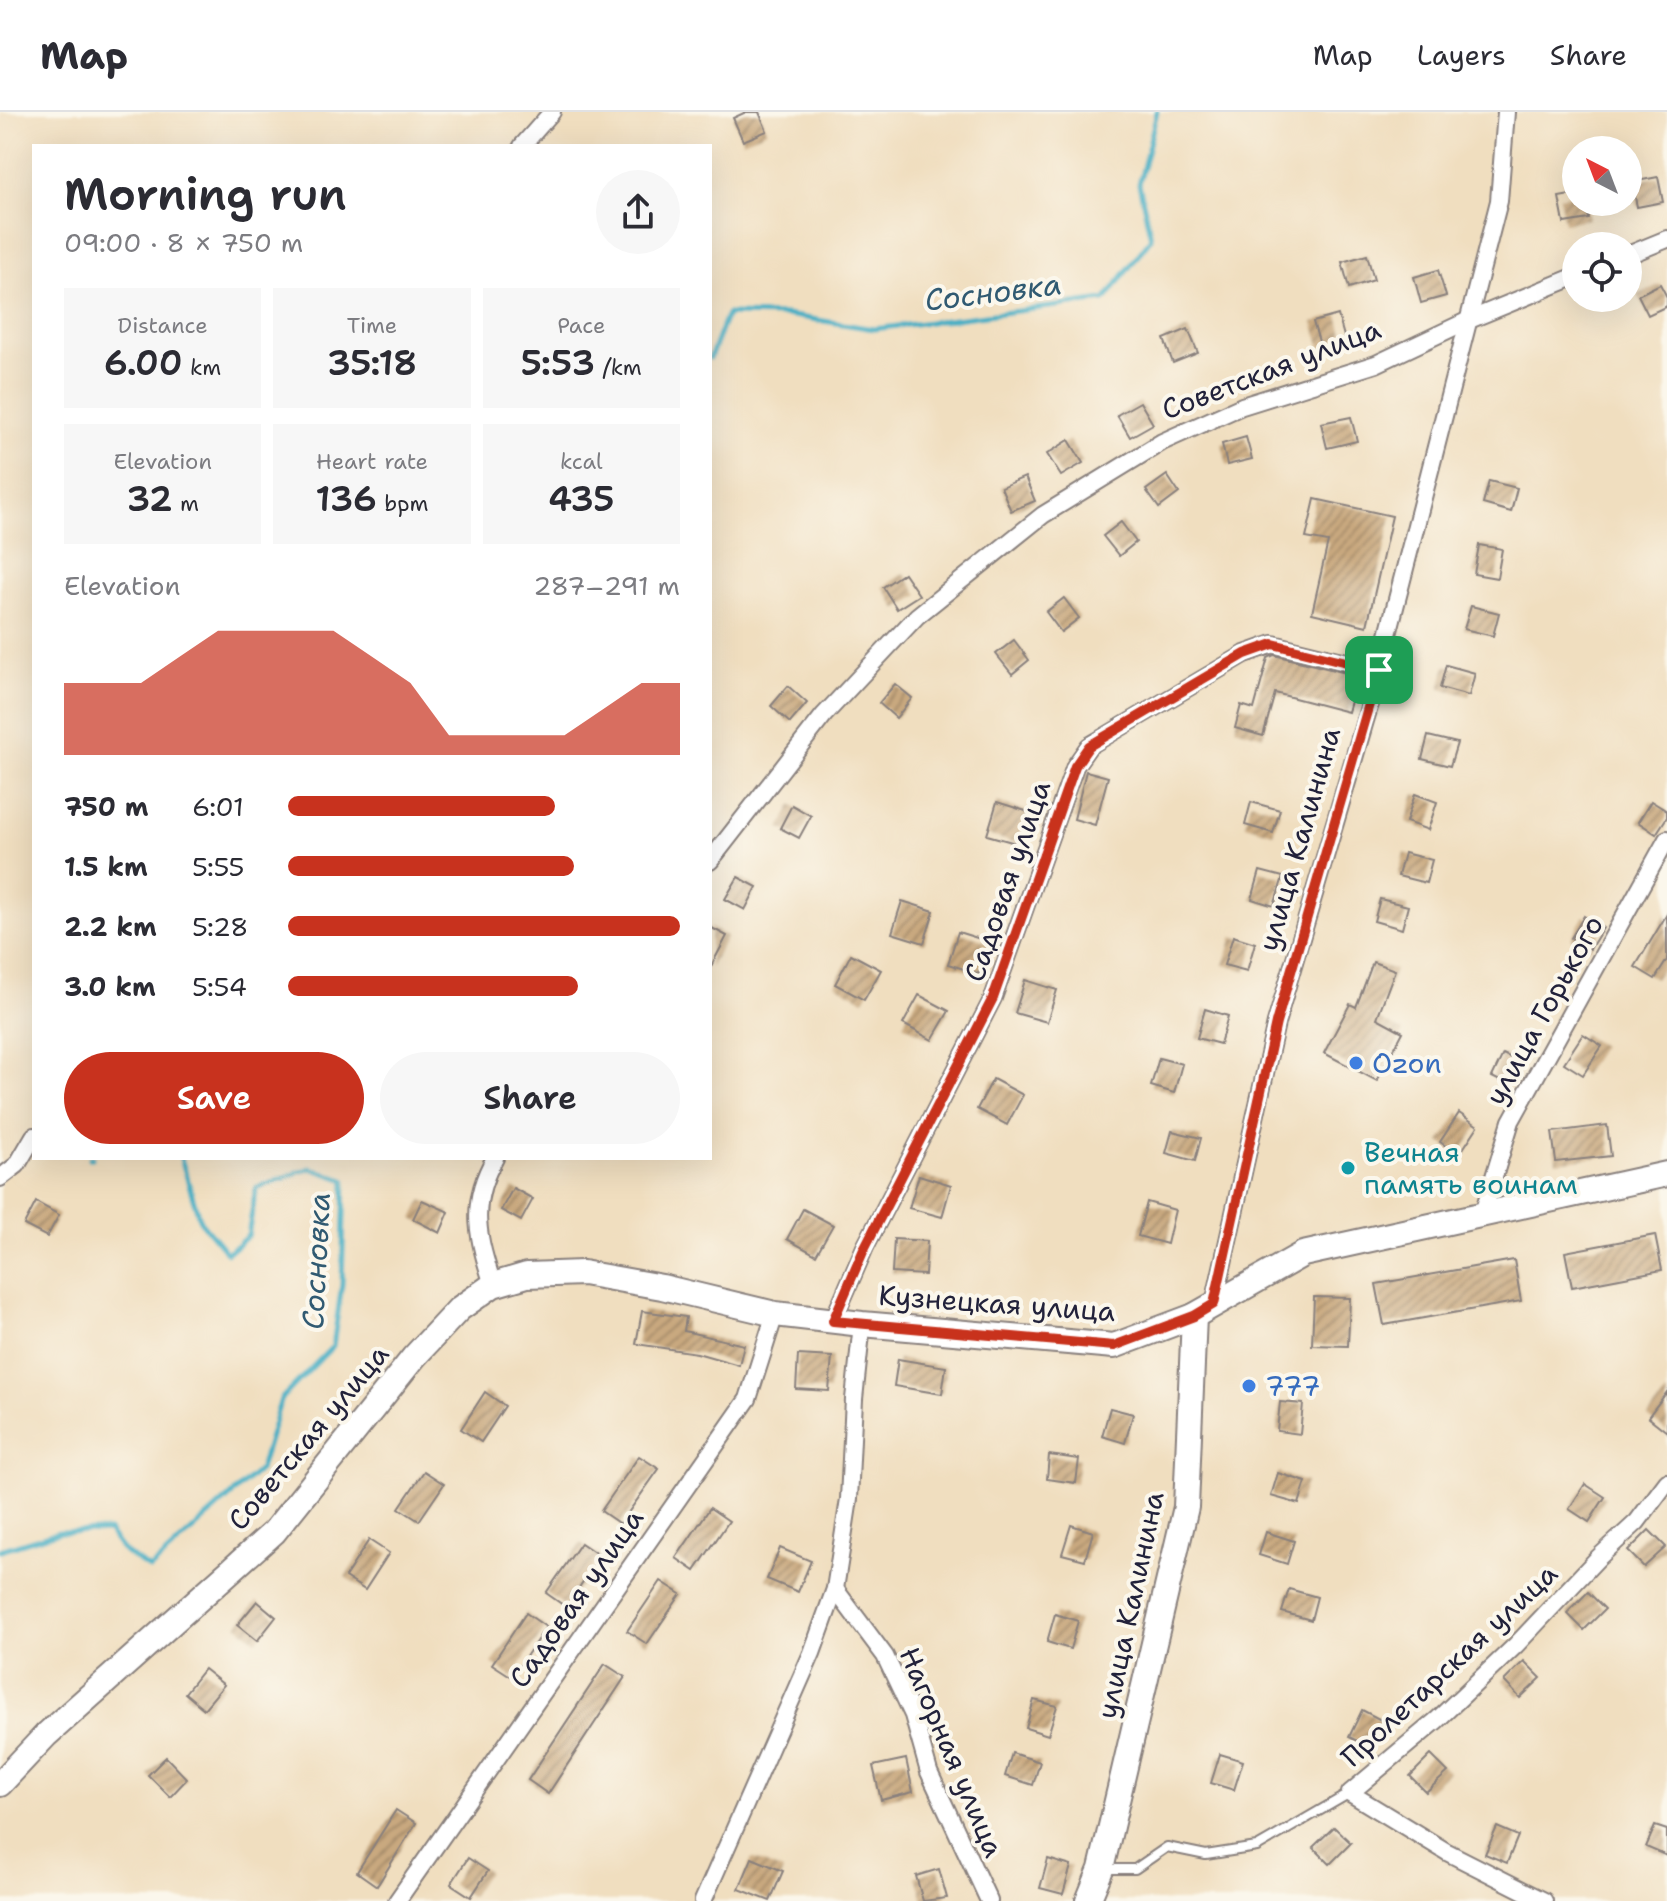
<!DOCTYPE html>
<html lang="en">
<head>
<meta charset="utf-8">
<style>
  :root { --surface:#fff; --page:#f7f7f7; --text:#2b2b33; --muted:#7c7c81; --line:#e1e1e2; --accent:#c8321e }
  body { margin:0; font-family:"Shantell Sans",sans-serif; background:var(--page); color:var(--text); height:100vh; display:flex; flex-direction:column; font-size:30px; white-space:nowrap }
  * { box-sizing:border-box; margin:0 }
  p { font-size:26px; color:var(--muted) }
  .icon { flex:none; width:44px; height:44px; fill:none; stroke:currentColor; stroke-width:2; stroke-linecap:round; stroke-linejoin:round }
  .map { position:relative; flex:1; overflow:hidden }
  .sheet { position:absolute; left:32px; top:32px; width:680px; height:1016px; display:flex; flex-direction:column; background:var(--surface); border-radius:0px; box-shadow:0 8px 32px #0002 }
  .sheet>* { flex:none }
  .needle { width:52px; rotate:318deg }
  .buttons { position:absolute; left:1562px; top:24px; display:grid; gap:16px }
  .buttons a { display:grid; place-items:center; width:80px; height:80px; border-radius:50%; background:var(--surface); box-shadow:0 8px 32px #0002; font-size:40px }
  .pin { position:absolute; display:grid; place-items:center; width:68px; height:68px; color:#fff; margin:-34px; border-radius:16px; box-shadow:0 4px 12px #0006 }
  .round { display:grid; place-items:center; flex:none; width:84px; height:84px; border-radius:42px; background:var(--page) }
  .head { display:flex; align-items:center; justify-content:space-between; height:136px; padding:0 32px }
  h1 { font-size:44px; font-weight:600; line-height:60px }
  .stats { display:grid; grid-template-columns:repeat(3,1fr); gap:12px; height:136px; padding:8px 32px }
  .stats div { display:grid; align-content:center; border-radius:0px; background:var(--page); text-align:center }
  .stats b { font-size:34px; font-weight:600 }
  .stats small { font-size:22px; font-weight:400 }
  .stats p { font-size:22px }
  .chart { height:224px; padding:16px 32px }
  .chart p { display:flex; justify-content:space-between }
  .chart svg { width:100%; height:144px; margin-top:8px; fill:var(--accent); opacity:.7 }
  .action { display:flex; gap:16px; margin-top:auto; padding:16px 32px }
  .action a { flex:1; height:92px; border-radius:48px; background:var(--accent); color:#fff; font-size:32px; font-weight:600; line-height:92px; text-align:center }
  .action a+a { background:var(--page); color:var(--text) }
  ul { padding:0 32px; list-style:none; font-size:26px }
  li { display:grid; grid-template-columns:128px 96px 1fr; align-items:center; height:60px }
  li i { height:20px; border-radius:10px; background:var(--accent) }
  header { display:flex; align-items:center; gap:48px; box-sizing:border-box; height:112px; padding:0 40px; background:var(--surface); border-bottom:2px solid var(--line) }
  header strong { font-size:38px }
  nav { display:flex; gap:44px; margin-inline-start:auto; font-size:28px }
  .map>svg:first-child { display:block }
</style>
</head>
<body>
<header>
<strong>Map</strong>
<nav><a>Map</a><a>Layers</a><a>Share</a></nav>
</header>
<div class="map">
<svg width="1667" height="1789" viewBox="0 0 1667 1789">
  <defs>
    <pattern id="building-hatch" width="6" height="6" patternUnits="userSpaceOnUse" patternTransform="scale(2)"><rect width="6" height="6" fill="#c9a97f"/><path d="M-1 1l2-2M0 6l6-6M5 7l2-2" fill="none" stroke="#a38969"/></pattern>
  </defs>
  <rect width="100%" height="100%" fill="#fbf7ec"/>
  <filter id="ink" filterUnits="userSpaceOnUse"><feTurbulence type="fractalNoise" baseFrequency=".0125" numOctaves="2"/><feDisplacementMap in="SourceGraphic" scale="16" xChannelSelector="R" yChannelSelector="G"/><feConvolveMatrix kernelMatrix="1 2 1 2 8 2 1 2 1" color-interpolation-filters="sRGB"/></filter>
  <filter id="wash" filterUnits="userSpaceOnUse"><feTurbulence type="fractalNoise" baseFrequency=".006" numOctaves="4" result="noise"/><feDisplacementMap in="SourceGraphic" scale="32" xChannelSelector="R" yChannelSelector="G"/><feGaussianBlur stdDeviation="1.8" result="paint"/><feColorMatrix in="noise" values="0 0 0 0 0 0 0 0 0 0 0 0 0 0 0 0 0 1.4 0 .05"/><feComposite in="paint" operator="in"/></filter>
  <g filter="url(#wash)">
    <rect width="100%" height="100%" fill="#f0debf"/>
    <g fill="none" stroke-linecap="round" stroke-linejoin="round">
      <g stroke="#46afc4" stroke-width="5">
        <path d="M 710,246 L 727,202 L 786,203 L 874,217 L 1105,188 L 1151,126 L 1139,72 L 1157,0"/>
        <path d="M 90,1046 L 92,1046"/>
        <path d="M 0,1438 L 59,1420 L 108,1419 L 123,1439 L 150,1457 L 260,1357 L 281,1287 L 333,1234 L 342,1172 L 345,1068 L 310,1056 L 256,1076 L 248,1124 L 227,1141 L 200,1109 L 181,1046"/>
      </g>
    </g>
    <g id="blocks">
      <g fill="url(#building-hatch)">
        <path d="M 746,0 L 759,0 L 767,19 L 743,29 L 733,6 Z"/>
        <path d="M 1658,65 L 1663,90 L 1637,95 L 1632,70 Z"/>
        <path d="M 1576,82 L 1576,90 L 1586,90 L 1589,107 L 1564,111 L 1559,85 Z"/>
        <path d="M 1367,143 L 1374,168 L 1349,176 L 1342,150 Z"/>
        <path d="M 1438,158 L 1446,184 L 1421,191 L 1414,165 Z"/>
        <path d="M 1660,172 L 1667,185 L 1667,194 L 1648,203 L 1638,183 Z"/>
        <path d="M 1338,203 L 1345,228 L 1321,236 L 1313,210 Z"/>
        <path d="M 1188,217 L 1198,241 L 1173,251 L 1164,227 Z"/>
        <path d="M 1140,290 L 1153,312 L 1130,325 L 1117,303 Z"/>
        <path d="M 1351,305 L 1357,329 L 1327,336 L 1321,311 Z"/>
        <path d="M 1246,325 L 1252,347 L 1227,353 L 1222,332 Z"/>
        <path d="M 1069,328 L 1083,351 L 1061,364 L 1047,342 Z"/>
        <path d="M 1167,363 L 1179,381 L 1159,396 L 1146,378 Z"/>
        <path d="M 1025,365 L 1035,389 L 1011,399 L 1001,375 Z"/>
        <path d="M 1489,369 L 1517,376 L 1511,400 L 1483,392 Z"/>
        <path d="M 1315,387 L 1392,404 L 1367,514 L 1312,501 L 1328,430 L 1306,426 Z"/>
        <path d="M 1121,410 L 1136,430 L 1119,444 L 1103,424 Z"/>
        <path d="M 1479,433 L 1502,437 L 1497,466 L 1474,462 Z"/>
        <path d="M 904,461 L 919,483 L 897,497 L 883,475 Z"/>
        <path d="M 1064,486 L 1079,506 L 1061,520 L 1046,500 Z"/>
        <path d="M 1471,494 L 1499,501 L 1493,524 L 1464,517 Z"/>
        <path d="M 1014,528 L 1029,548 L 1012,562 L 996,542 Z"/>
        <path d="M 1274,543 L 1358,564 L 1348,600 L 1275,581 L 1263,624 L 1235,616 L 1241,593 L 1254,597 L 1268,546 Z"/>
        <path d="M 1446,553 L 1475,561 L 1469,584 L 1440,576 Z"/>
        <path d="M 895,572 L 912,586 L 896,606 L 879,591 Z"/>
        <path d="M 788,574 L 807,591 L 790,611 L 771,594 Z"/>
        <path d="M 1428,624 L 1457,631 L 1450,654 L 1422,647 Z"/>
        <path d="M 1086,659 L 1108,665 L 1095,713 L 1074,707 Z"/>
        <path d="M 1415,682 L 1437,690 L 1428,718 L 1406,710 Z"/>
        <path d="M 1651,689 L 1667,699 L 1667,705 L 1656,722 L 1638,710 Z"/>
        <path d="M 997,690 L 1029,700 L 1019,732 L 987,723 Z"/>
        <path d="M 1251,690 L 1280,698 L 1273,721 L 1245,713 Z"/>
        <path d="M 792,693 L 811,704 L 799,726 L 780,716 Z"/>
        <path d="M 1404,741 L 1432,748 L 1426,771 L 1398,764 Z"/>
        <path d="M 1260,759 L 1283,765 L 1274,794 L 1252,787 Z"/>
        <path d="M 738,765 L 757,775 L 745,798 L 725,787 Z"/>
        <path d="M 1380,787 L 1408,794 L 1402,817 L 1374,809 Z"/>
        <path d="M 902,789 L 934,799 L 924,831 L 892,821 Z"/>
        <path d="M 1667,802 L 1667,848 L 1655,867 L 1635,855 Z"/>
        <path d="M 1584,804 L 1603,816 L 1590,837 L 1571,826 Z"/>
        <path d="M 710,815 L 727,824 L 710,856 Z"/>
        <path d="M 958,820 L 990,830 L 980,862 L 948,852 Z"/>
        <path d="M 1233,824 L 1255,831 L 1247,859 L 1224,853 Z"/>
        <path d="M 851,842 L 881,858 L 864,888 L 835,872 Z"/>
        <path d="M 1373,850 L 1395,858 L 1377,906 L 1403,920 L 1377,969 L 1324,941 L 1350,892 L 1356,895 Z"/>
        <path d="M 1025,868 L 1057,878 L 1047,910 L 1015,901 Z"/>
        <path d="M 919,883 L 949,899 L 932,928 L 903,912 Z"/>
        <path d="M 1205,897 L 1228,904 L 1220,932 L 1197,926 Z"/>
        <path d="M 1583,922 L 1602,934 L 1583,963 L 1564,951 Z"/>
        <path d="M 1503,942 L 1523,952 L 1512,975 L 1492,965 Z"/>
        <path d="M 1159,946 L 1182,952 L 1174,981 L 1151,974 Z"/>
        <path d="M 993,967 L 1023,983 L 1007,1013 L 977,997 Z"/>
        <path d="M 1459,1001 L 1478,1014 L 1459,1043 L 1440,1030 Z"/>
        <path d="M 1607,1013 L 1611,1044 L 1556,1050 L 1552,1020 Z"/>
        <path d="M 1172,1019 L 1201,1026 L 1195,1049 L 1166,1041 Z"/>
        <path d="M 919,1063 L 951,1073 L 942,1105 L 909,1096 Z"/>
        <path d="M 513,1076 L 533,1087 L 521,1109 L 501,1098 Z"/>
        <path d="M 422,1088 L 449,1100 L 440,1121 L 413,1107 Z"/>
        <path d="M 36,1090 L 59,1103 L 47,1125 L 24,1113 Z"/>
        <path d="M 1147,1090 L 1175,1098 L 1167,1132 L 1138,1124 Z"/>
        <path d="M 803,1097 L 833,1113 L 816,1143 L 787,1127 Z"/>
        <path d="M 1655,1123 L 1662,1158 L 1572,1175 L 1565,1140 Z"/>
        <path d="M 894,1127 L 927,1129 L 925,1163 L 892,1161 Z"/>
        <path d="M 1514,1148 L 1521,1189 L 1384,1213 L 1376,1172 Z"/>
        <path d="M 1314,1185 L 1350,1186 L 1348,1234 L 1312,1233 Z"/>
        <path d="M 642,1199 L 686,1205 L 684,1219 L 744,1233 L 739,1253 L 697,1241 L 636,1232 Z"/>
        <path d="M 798,1243 L 832,1245 L 829,1279 L 796,1277 Z"/>
        <path d="M 898,1247 L 946,1255 L 942,1282 L 894,1274 Z"/>
        <path d="M 485,1280 L 505,1294 L 481,1330 L 461,1317 Z"/>
        <path d="M 1667,1280 L 1667,1320 L 1648,1305 Z"/>
        <path d="M 1280,1290 L 1303,1292 L 1300,1322 L 1277,1319 Z"/>
        <path d="M 1110,1296 L 1133,1302 L 1125,1331 L 1102,1324 Z"/>
        <path d="M 1049,1343 L 1079,1347 L 1076,1371 L 1047,1367 Z"/>
        <path d="M 639,1344 L 659,1357 L 620,1412 L 601,1399 Z"/>
        <path d="M 424,1359 L 444,1372 L 419,1409 L 399,1396 Z"/>
        <path d="M 1278,1361 L 1306,1370 L 1299,1392 L 1271,1384 Z"/>
        <path d="M 1585,1372 L 1605,1385 L 1589,1410 L 1569,1397 Z"/>
        <path d="M 710,1396 L 729,1409 L 695,1459 L 676,1446 Z"/>
        <path d="M 1071,1413 L 1093,1420 L 1085,1448 L 1062,1442 Z"/>
        <path d="M 1649,1418 L 1666,1435 L 1644,1455 L 1628,1439 Z"/>
        <path d="M 1266,1420 L 1294,1429 L 1287,1452 L 1259,1443 Z"/>
        <path d="M 369,1428 L 389,1441 L 365,1478 L 345,1465 Z"/>
        <path d="M 581,1431 L 600,1444 L 566,1495 L 546,1481 Z"/>
        <path d="M 780,1436 L 811,1449 L 798,1480 L 767,1467 Z"/>
        <path d="M 661,1469 L 681,1482 L 647,1532 L 627,1519 Z"/>
        <path d="M 1289,1477 L 1317,1485 L 1311,1508 L 1282,1500 Z"/>
        <path d="M 1588,1480 L 1605,1497 L 1584,1518 L 1567,1501 Z"/>
        <path d="M 257,1489 L 276,1505 L 257,1529 L 237,1513 Z"/>
        <path d="M 526,1501 L 546,1515 L 512,1565 L 492,1552 Z"/>
        <path d="M 1055,1502 L 1078,1509 L 1070,1537 L 1047,1530 Z"/>
        <path d="M 1524,1549 L 1541,1566 L 1520,1586 L 1504,1569 Z"/>
        <path d="M 605,1552 L 625,1565 L 548,1682 L 528,1668 Z"/>
        <path d="M 204,1557 L 224,1573 L 204,1597 L 185,1581 Z"/>
        <path d="M 1034,1588 L 1057,1594 L 1048,1623 L 1026,1616 Z"/>
        <path d="M 1362,1598 L 1383,1609 L 1370,1635 L 1349,1625 Z"/>
        <path d="M 1012,1641 L 1040,1650 L 1033,1673 L 1005,1664 Z"/>
        <path d="M 1220,1642 L 1243,1649 L 1234,1678 L 1211,1671 Z"/>
        <path d="M 1431,1643 L 1448,1660 L 1426,1680 L 1410,1664 Z"/>
        <path d="M 166,1645 L 187,1667 L 170,1685 L 148,1663 Z"/>
        <path d="M 906,1647 L 913,1680 L 881,1688 L 873,1654 Z"/>
        <path d="M 396,1698 L 416,1711 L 377,1774 L 357,1760 Z"/>
        <path d="M 1655,1714 L 1667,1718 L 1667,1744 L 1646,1735 Z"/>
        <path d="M 1334,1715 L 1351,1731 L 1330,1752 L 1313,1735 Z"/>
        <path d="M 1497,1715 L 1518,1724 L 1507,1751 L 1485,1742 Z"/>
        <path d="M 468,1746 L 488,1759 L 471,1785 L 451,1772 Z"/>
        <path d="M 752,1746 L 783,1759 L 770,1789 L 739,1777 Z"/>
        <path d="M 1048,1747 L 1071,1754 L 1063,1782 L 1040,1776 Z"/>
        <path d="M 939,1757 L 947,1786 L 923,1789 L 916,1764 Z"/>
      </g>
    </g>
  </g>
  <g filter="url(#ink)">
    <use href="#blocks" fill-opacity="0" stroke="#89807d" stroke-width="2"/>
    <g fill="none" stroke-linecap="round" stroke-linejoin="round">
      <defs>
        <path id="lane" d="M 1106,1757 L 1135,1757 L 1167,1735 L 1206,1743 L 1257,1735 L 1350,1681"/>
        <g id="street">
          <path d="M 522,34 L 552,0"/>
          <path d="M 1628,143 L 1667,127"/>
          <path d="M 710,749 L 824,603 L 917,504 L 1043,403 L 1162,330 L 1242,294 L 1376,252 L 1469,208 L 1576,164"/>
          <path d="M 0,1066 L 17,1053 L 34,1024"/>
          <path d="M 1483,1101 L 1511,1009 L 1667,727"/>
          <path d="M 493,1173 C 478,1126 468,1092 495,1046"/>
          <path d="M 1214,1192 L 1276,911 L 1372,585 L 1499,89 L 1506,0"/>
          <path d="M 833,1209 L 865,1135 L 993,886 L 1075,654 L 1089,634 L 1245,542 L 1273,532 L 1379,558"/>
          <path d="M 835,1477 L 885,1544 L 913,1603 L 929,1660 L 989,1789"/>
          <path d="M 397,1789 L 748,1287 L 775,1202"/>
          <path d="M 703,1789 L 812,1541 L 835,1477 L 849,1387 L 854,1287 L 862,1212"/>
          <path d="M 1544,1789 L 1447,1740 L 1350,1681 L 1437,1608 L 1516,1533 L 1598,1446 L 1637,1410 L 1667,1370"/>
        </g>
        <g id="secondary">
          <path d="M 0,1672 L 46,1623 L 274,1420 L 414,1245 L 459,1197 L 493,1173 L 527,1163 L 583,1161 L 662,1175 L 775,1202 L 862,1212 L 1114,1234 L 1194,1204 L 1303,1142 L 1667,1062"/>
          <path d="M 1088,1789 L 1101,1757 L 1186,1395 L 1194,1204"/>
        </g>
      </defs>
      <use href="#lane" stroke="#89807d" stroke-width="12"/>
      <use href="#street" stroke="#89807d" stroke-width="20"/>
      <use href="#secondary" stroke="#89807d" stroke-width="28"/>
      <use href="#lane" stroke="#fff" stroke-width="8"/>
      <use href="#street" stroke="#fff" stroke-width="16"/>
      <use href="#secondary" stroke="#fff" stroke-width="24"/>
    </g>
  </g>
  <g fill="none" stroke-linecap="round" stroke-linejoin="round" filter="url(#ink)">
    <defs>
      <path id="route" d="M 1273,532 L 1379,558 L 1276,911 L 1214,1192 L 1194,1204 L 1114,1234 L 833,1209 L 865,1135 L 993,886 L 1075,654 L 1089,634 L 1245,542 Z"/>
    </defs>
    <use href="#route" stroke="#fff" stroke-width="16"/>
    <use href="#route" stroke="#c8321e" stroke-width="10"/>
  </g>
  <g fill="#3f7fe0" stroke="#fbf7ec" stroke-width="3">
    <circle cx="1356" cy="951" r="8"/>
    <circle cx="1249" cy="1274" r="8"/>
  </g>
  <circle fill="#0f9aa8" stroke="#fbf7ec" stroke-width="3" cx="1348" cy="1056" r="8"/>
  <g text-anchor="middle" dominant-baseline="central" stroke-width="8" stroke-linejoin="round" paint-order="stroke">
    <g font-size="28" fill="#22223b" stroke="#fbf7ec">
      <text transform="translate(1271 257) rotate(-21)">Советская улица</text>
      <text transform="translate(1299 727) rotate(-74)">улица Калинина</text>
      <text transform="translate(1007 769) rotate(-71)">Садовая улица</text>
      <text transform="translate(1544 898) rotate(-61)">улица Горького</text>
      <text transform="translate(997 1191) rotate(4)">Кузнецкая улица</text>
      <text transform="translate(308 1325) rotate(-50)">Советская улица</text>
      <text transform="translate(576 1486) rotate(-55)">Садовая улица</text>
      <text transform="translate(1130 1493) rotate(-78)">улица Калинина</text>
      <text transform="translate(1449 1553) rotate(-43)">Пролетарская улица</text>
      <text transform="translate(952 1640) rotate(67)">Нагорная улица</text>
    </g>
    <g font-size="28" fill="#366cbe" stroke="#fbf7ec" text-anchor="start">
      <text x="1372" y="951">Ozon</text>
      <text x="1265" y="1274">777</text>
    </g>
    <g font-size="28" fill="#0d838f" stroke="#fbf7ec" text-anchor="start">
      <text x="1364" y="1040">Вечная<tspan x="1364" dy="32">память воинам</tspan></text>
    </g>
    <g font-size="30" font-style="italic" fill="#305a72" stroke="#fbf7ec">
      <text transform="translate(993 180) rotate(-7)">Сосновка</text>
      <text transform="translate(316 1149) rotate(-87)">Сосновка</text>
    </g>
  </g>
</svg>
<div class="buttons">
<a><svg class="needle" viewBox="-14 -14 28 28"><path d="M0-13l5 13h-10z" fill="#e53935"/><path d="M0 13l5-13h-10z" fill="#7c7c81"/></svg></a>
<a><svg class="icon" aria-label="locate" viewBox="0 0 24 24"><circle cx="12" cy="12" r="6"/><path d="M12 2v4M12 18v4M2 12h4M18 12h4"/></svg></a>
</div>
<div class="pin" style="left:1379px;top:558px;background:#1e9e55"><svg class="icon" aria-label="arrive" viewBox="0 0 24 24"><path d="M6 21V4h12l-3 4 3 4H6"/></svg></div>
<section class="sheet">
<div class="head"><div><h1>Morning run</h1><p>09:00 · 8 × 750 m</p></div><a class="round"><svg class="icon" aria-label="share" viewBox="0 0 24 24"><path d="M12 15V3M7 8l5-5 5 5M5 13v7h14v-7"/></svg></a></div>
<div class="stats">
<div><p>Distance</p><b>6.00<small> km</small></b></div>
<div><p>Time</p><b>35:18</b></div>
<div><p>Pace</p><b>5:53<small> /km</small></b></div>
</div>
<div class="stats">
<div><p>Elevation</p><b>32<small> m</small></b></div>
<div><p>Heart rate</p><b>136<small> bpm</small></b></div>
<div><p>kcal</p><b>435</b></div>
</div>
<div class="chart"><p><span>Elevation</span>287–291 m</p>
<svg viewBox="0 0 160 44" preserveAspectRatio="none"><path d="M0 44V22L10 22L20 22L30 14L40 6L50 6L60 6L70 6L80 14L90 22L100 38L110 38L120 38L130 38L140 30L150 22L160 22V44z"/></svg>
</div>
<ul>
<li><b>750 m</b>6:01<i style="width:68%"></i></li>
<li><b>1.5 km</b>5:55<i style="width:73%"></i></li>
<li><b>2.2 km</b>5:28<i style="width:100%"></i></li>
<li><b>3.0 km</b>5:54<i style="width:74%"></i></li>
</ul>
<div class="action"><a>Save</a><a>Share</a></div>
</section>
</div>
</body>
</html>
